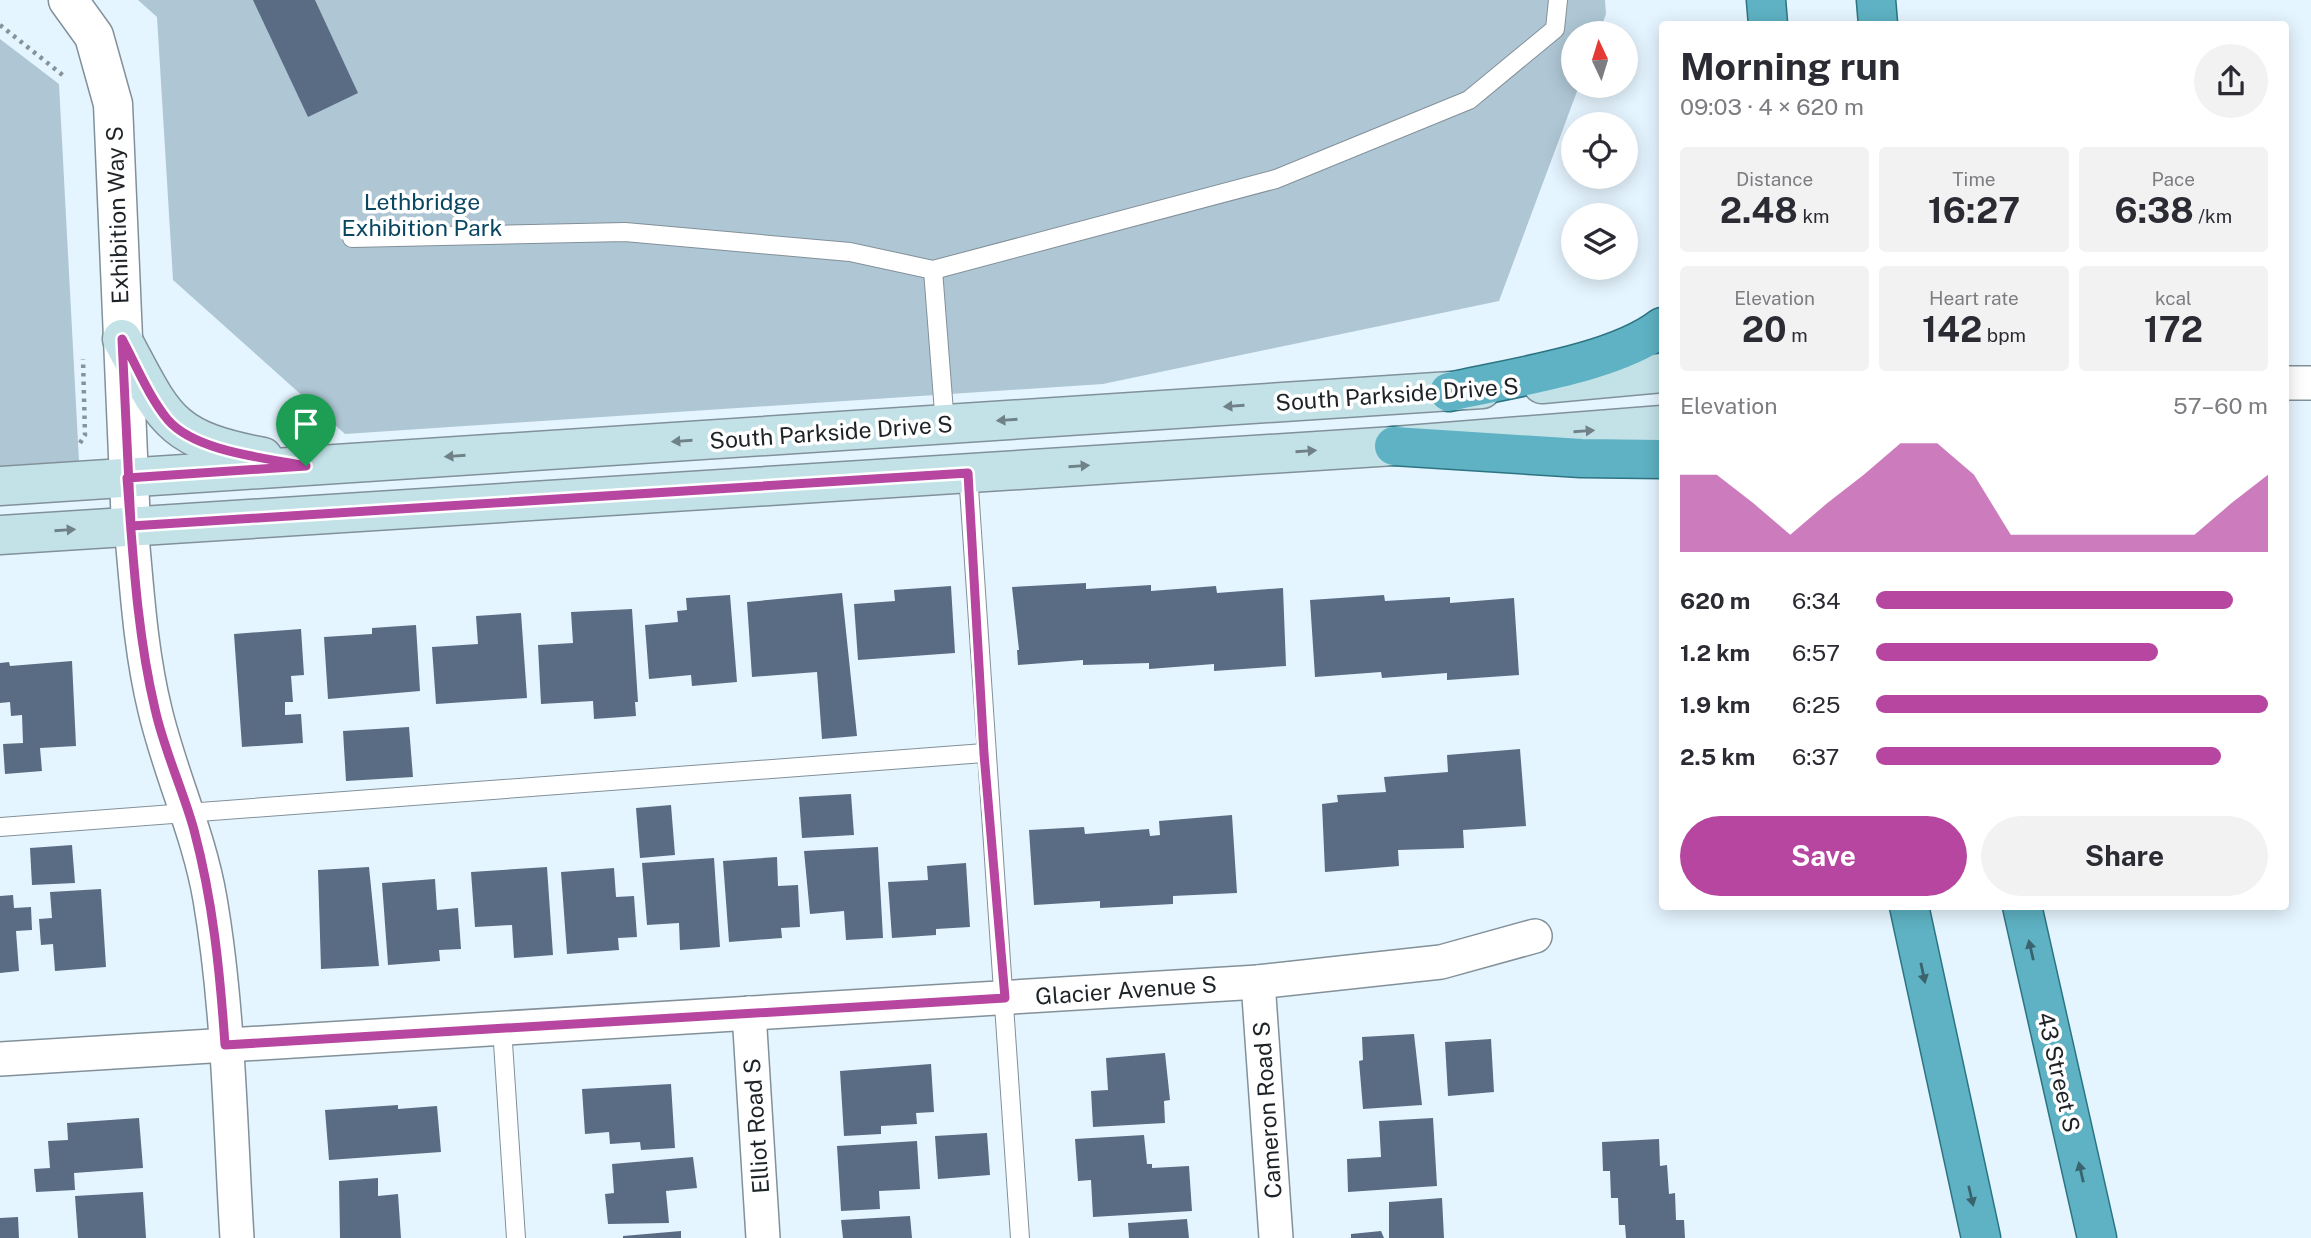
<!DOCTYPE html>
<html lang="en">
<head>
<meta charset="utf-8">
<style>
  :root { --surface:#fff; --page:#f2f2f3; --text:#2b2b33; --muted:#7c7c81; --accent:#b746a1 }
  body { margin:0; font-family:"Public Sans",sans-serif; background:var(--page); color:var(--text); height:100vh; display:flex; flex-direction:column; font-size:26px; white-space:nowrap }
  * { box-sizing:border-box; margin:0 }
  p { font-size:23px; color:var(--muted) }
  .icon { flex:none; width:38px; height:38px; fill:none; stroke:currentColor; stroke-width:2; stroke-linecap:round; stroke-linejoin:round }
  .map { position:relative; flex:1; overflow:hidden }
  .details { position:absolute; left:1659px; top:21px; width:630px; height:889px; display:flex; flex-direction:column; background:var(--surface); border-radius:7px; box-shadow:0 4px 18px #0003 }
  .details>* { flex:none }
  .needle { width:46px; rotate:356deg }
  .buttons { position:absolute; left:1561px; top:21px; display:grid; gap:14px }
  .buttons a { display:grid; place-items:center; width:77px; height:77px; border-radius:50%; background:var(--surface); box-shadow:0 4px 18px #0003; font-size:35px }
  .pin { position:absolute; display:grid; place-items:center; width:60px; height:60px; color:#fff; margin:-72px -30px; border-radius:50% 50% 50% 0; rotate:-45deg; box-shadow:0 0 7px #0007 }
  .pin .icon { rotate:45deg }
  .round { display:grid; place-items:center; flex:none; width:74px; height:74px; border-radius:37px; background:var(--page) }
  .headline { display:flex; align-items:center; justify-content:space-between; height:119px; padding:0 21px }
  h1 { font-size:38px; font-weight:700; line-height:52px }
  .figures { display:grid; grid-template-columns:repeat(3,1fr); gap:10px; height:119px; padding:7px 21px }
  .figures div { display:grid; align-content:center; border-radius:7px; background:var(--page); text-align:center }
  .figures b { font-size:35px; font-weight:700 }
  .figures small { font-size:19px; font-weight:400 }
  .figures p { font-size:19px }
  .chart { height:196px; padding:14px 21px }
  .chart p { display:flex; justify-content:space-between }
  .chart svg { width:100%; height:126px; margin-top:7px; fill:var(--accent); opacity:.7 }
  .cta { display:flex; gap:14px; margin-top:auto; padding:14px 21px }
  .cta a { flex:1; height:80px; border-radius:42px; background:var(--accent); color:#fff; font-size:28px; font-weight:700; line-height:80px; text-align:center }
  .cta a+a { background:var(--page); color:var(--text) }
  ul { padding:0 21px; list-style:none; font-size:23px }
  li { display:grid; grid-template-columns:112px 84px 1fr; align-items:center; height:52px }
  li i { height:18px; border-radius:9px; background:var(--accent) }
  .map>svg:first-child { display:block }
</style>
</head>
<body>
<div class="map">
<svg width="2311" height="1238" viewBox="0 0 2311 1238">
  <rect width="100%" height="100%" fill="#e5f5ff"/>
  <g fill="#afc7d5">
    <path d="M 138,0 L 1605,0 L 1606,14 L 1599,33 L 1573,33 L 1573,86 L 1579,86 L 1499,301 L 1103,384 L 345,434 L 173,280 L 157,17 Z"/>
    <path d="M 0,39 L 59,84 L 79,461 L 0,466 Z"/>
  </g>
  <g fill="#5a6c84">
    <path d="M 253,0 L 315,0 L 358,93 L 308,117 Z"/>
    <path d="M 1086,583 L 1086,589 L 1151,585 L 1151,591 L 1216,586 L 1217,593 L 1283,588 L 1286,666 L 1214,671 L 1214,664 L 1149,669 L 1149,663 L 1083,665 L 1083,660 L 1018,665 L 1017,650 L 1019,650 L 1012,587 Z"/>
    <path d="M 951,586 L 955,653 L 858,660 L 854,604 L 895,601 L 894,590 Z"/>
    <path d="M 842,593 L 857,736 L 822,739 L 817,672 L 752,677 L 747,602 Z"/>
    <path d="M 730,595 L 737,682 L 692,686 L 691,675 L 649,679 L 645,625 L 678,622 L 677,611 L 687,610 L 686,598 Z"/>
    <path d="M 1384,595 L 1385,601 L 1450,597 L 1450,603 L 1514,598 L 1519,675 L 1447,680 L 1447,673 L 1382,678 L 1381,672 L 1315,677 L 1310,600 Z"/>
    <path d="M 632,609 L 638,702 L 635,702 L 636,716 L 594,719 L 593,701 L 541,704 L 538,645 L 573,643 L 571,612 Z"/>
    <path d="M 521,613 L 527,698 L 436,704 L 432,647 L 478,644 L 476,616 Z"/>
    <path d="M 416,625 L 420,691 L 328,699 L 324,637 L 372,634 L 372,628 Z"/>
    <path d="M 301,629 L 304,675 L 291,676 L 293,702 L 285,702 L 285,715 L 301,714 L 303,743 L 242,747 L 234,634 Z"/>
    <path d="M 72,661 L 76,746 L 40,748 L 42,771 L 5,774 L 3,744 L 23,743 L 22,715 L 11,716 L 10,702 L 0,703 L 0,663 L 9,662 L 10,666 Z"/>
    <path d="M 409,727 L 413,777 L 346,781 L 343,731 Z"/>
    <path d="M 1520,749 L 1526,826 L 1463,830 L 1464,848 L 1398,850 L 1399,866 L 1325,872 L 1322,804 L 1338,802 L 1337,795 L 1386,792 L 1384,777 L 1448,772 L 1447,755 Z"/>
    <path d="M 851,794 L 854,835 L 802,838 L 799,797 Z"/>
    <path d="M 671,805 L 675,855 L 640,858 L 636,808 Z"/>
    <path d="M 1232,815 L 1237,893 L 1173,896 L 1173,904 L 1100,908 L 1100,901 L 1034,905 L 1029,830 L 1084,827 L 1085,834 L 1149,829 L 1150,836 L 1160,835 L 1159,821 Z"/>
    <path d="M 72,845 L 75,883 L 32,885 L 30,848 Z"/>
    <path d="M 878,847 L 883,938 L 846,940 L 844,911 L 810,914 L 804,851 Z"/>
    <path d="M 777,857 L 778,886 L 798,885 L 800,927 L 781,928 L 782,938 L 729,942 L 723,861 Z"/>
    <path d="M 714,858 L 720,947 L 680,950 L 679,923 L 647,925 L 642,863 Z"/>
    <path d="M 966,863 L 970,927 L 936,929 L 936,935 L 892,938 L 888,882 L 928,880 L 927,866 Z"/>
    <path d="M 369,867 L 379,966 L 321,969 L 318,870 Z"/>
    <path d="M 547,867 L 553,955 L 514,958 L 512,925 L 475,927 L 471,872 Z"/>
    <path d="M 614,868 L 616,897 L 634,896 L 637,937 L 618,938 L 619,950 L 567,954 L 561,872 Z"/>
    <path d="M 435,879 L 437,910 L 458,908 L 461,949 L 439,950 L 440,961 L 388,965 L 382,883 Z"/>
    <path d="M 101,889 L 106,967 L 55,971 L 53,944 L 41,945 L 39,919 L 52,918 L 50,892 Z"/>
    <path d="M 13,895 L 14,908 L 31,907 L 32,930 L 16,931 L 19,971 L 0,973 L 0,896 Z"/>
    <path d="M 1414,1034 L 1422,1105 L 1363,1109 L 1359,1061 L 1363,1060 L 1362,1037 Z"/>
    <path d="M 1491,1039 L 1494,1092 L 1448,1096 L 1445,1042 Z"/>
    <path d="M 1165,1053 L 1170,1100 L 1164,1101 L 1165,1123 L 1093,1127 L 1091,1091 L 1108,1090 L 1106,1058 Z"/>
    <path d="M 931,1064 L 934,1112 L 916,1113 L 917,1124 L 881,1126 L 881,1134 L 844,1136 L 840,1071 Z"/>
    <path d="M 671,1084 L 675,1148 L 641,1150 L 640,1142 L 610,1144 L 609,1132 L 585,1134 L 582,1089 Z"/>
    <path d="M 398,1105 L 398,1109 L 437,1106 L 441,1152 L 329,1160 L 325,1110 Z"/>
    <path d="M 139,1118 L 143,1168 L 74,1173 L 75,1190 L 36,1192 L 34,1169 L 50,1168 L 48,1141 L 68,1140 L 67,1123 Z"/>
    <path d="M 1433,1118 L 1437,1186 L 1348,1192 L 1347,1159 L 1381,1157 L 1379,1121 Z"/>
    <path d="M 987,1133 L 990,1175 L 938,1179 L 935,1136 Z"/>
    <path d="M 1144,1135 L 1147,1164 L 1152,1164 L 1152,1168 L 1189,1166 L 1192,1211 L 1093,1217 L 1091,1180 L 1078,1181 L 1075,1139 Z"/>
    <path d="M 1659,1139 L 1660,1166 L 1667,1165 L 1669,1194 L 1675,1193 L 1676,1220 L 1684,1220 L 1685,1238 L 1626,1238 L 1625,1225 L 1619,1225 L 1618,1198 L 1611,1198 L 1610,1171 L 1603,1171 L 1602,1142 Z"/>
    <path d="M 917,1141 L 920,1189 L 879,1191 L 880,1209 L 841,1211 L 837,1146 Z"/>
    <path d="M 693,1157 L 697,1188 L 666,1191 L 669,1223 L 608,1224 L 605,1194 L 614,1193 L 612,1164 Z"/>
    <path d="M 378,1178 L 378,1196 L 398,1194 L 401,1238 L 340,1238 L 339,1181 Z"/>
    <path d="M 143,1192 L 146,1238 L 78,1238 L 75,1196 Z"/>
    <path d="M 1442,1198 L 1444,1238 L 1389,1238 L 1389,1202 Z"/>
    <path d="M 910,1216 L 912,1238 L 843,1238 L 841,1220 Z"/>
    <path d="M 18,1217 L 19,1238 L 0,1238 L 0,1218 Z"/>
    <path d="M 1187,1219 L 1189,1238 L 1129,1238 L 1128,1223 Z"/>
    <path d="M 681,1231 L 681,1238 L 623,1238 L 623,1236 Z"/>
    <path d="M 1381,1231 L 1384,1238 L 1351,1238 L 1351,1234 Z"/>
  </g>
  <g fill="none" stroke-linecap="round" stroke-linejoin="round">
    <defs>
      <g id="service">
        <path d="M 352,238 L 625,232 L 850,252 L 933,270 L 1276,179 L 1469,100 L 1555,29 L 1558,0"/>
        <path d="M 933,270 L 945,425"/>
        <path d="M 968,473 C 983,728 1004,983 1020,1238"/>
        <path d="M 0,827 L 984,753"/>
        <path d="M 502,1028 L 516,1238"/>
      </g>
      <g id="minor">
        <path d="M 2286,383 L 2311,383"/>
        <path d="M 131,526 C 137,587 140,649 155,710 C 170,774 199,834 210,899 C 229,1010 230,1125 237,1238"/>
        <path d="M 1258,982 L 1276,1238"/>
        <path d="M 749,1013 L 763,1238"/>
        <path d="M 0,1059 L 1258,982 L 1441,962 L 1535,936"/>
      </g>
      <path id="tertiary" d="M 68,0 L 94,36 L 113,104 L 131,526"/>
      <g id="secondary">
        <path d="M 122,339 C 165,419 168,439 263,457"/>
        <path d="M 1542,384 L 1662,373"/>
        <path d="M 0,486 L 1482,389"/>
        <path d="M 0,535 L 1394,446 L 1662,425"/>
      </g>
      <g id="trunk">
        <path d="M 1766,0 L 1768,24"/>
        <path d="M 1876,0 L 1878,24"/>
        <path d="M 1449,392 C 1510,378 1614,364 1662,327"/>
        <path d="M 1394,446 L 1581,458 L 1662,459"/>
        <path d="M 1909,906 L 1981,1238"/>
        <path d="M 2022,906 L 2097,1238"/>
      </g>
    </defs>
    <use href="#service" stroke="#829099" stroke-width="20"/>
    <use href="#minor" stroke="#829099" stroke-width="36"/>
    <use href="#tertiary" stroke="#829099" stroke-width="41"/>
    <use href="#secondary" stroke="#829099" stroke-width="41"/>
    <use href="#trunk" stroke="#2d7482" stroke-width="41"/>
    <g stroke="#879399" stroke-width="4.5" stroke-dasharray="3.5 5" stroke-linecap="butt">
      <path d="M 0,25 L 65,77"/>
      <path d="M 80,443 L 85,435 L 83,359"/>
    </g>
    <use href="#service" stroke="#fff" stroke-width="18"/>
    <use href="#minor" stroke="#fff" stroke-width="33"/>
    <use href="#tertiary" stroke="#fff" stroke-width="38"/>
    <use href="#secondary" stroke="#c2e2e8" stroke-width="38"/>
    <use href="#trunk" stroke="#5eb2c3" stroke-width="38"/>
  </g>
  <defs><path id="oneway-solid" d="M-6-.8H1V-3.2L6.5 0L1 3.2V.8H-6Z" transform="scale(1.75)"/></defs>
  <g fill="#708287">
    <use href="#oneway-solid" transform="translate(1234 406) rotate(176)"/>
    <use href="#oneway-solid" transform="translate(1007 420) rotate(176)"/>
    <use href="#oneway-solid" transform="translate(1584 431) rotate(-4)"/>
    <use href="#oneway-solid" transform="translate(682 441) rotate(176)"/>
    <use href="#oneway-solid" transform="translate(1306 451) rotate(-4)"/>
    <use href="#oneway-solid" transform="translate(455 456) rotate(176)"/>
    <use href="#oneway-solid" transform="translate(1079 466) rotate(-4)"/>
    <use href="#oneway-solid" transform="translate(65 530) rotate(-4)"/>
  </g>
  <g fill="#3a636d">
    <use href="#oneway-solid" transform="translate(2031 950) rotate(-103)"/>
    <use href="#oneway-solid" transform="translate(1923 973) rotate(78)"/>
    <use href="#oneway-solid" transform="translate(2081 1172) rotate(-103)"/>
    <use href="#oneway-solid" transform="translate(1971 1196) rotate(77)"/>
  </g>
  <g fill="none" stroke-linecap="round" stroke-linejoin="round">
    <defs>
      <path id="route" d="M 306,466 L 127,478 C 133,555 137,633 155,709 C 164,750 183,790 194,830 C 213,901 220,972 225,1045 L 1005,998 L 984,754 L 968,473 L 131,526 L 122,339 C 136,365 149,397 168,420 C 196,452 267,458 306,466"/>
    </defs>
    <use href="#route" stroke="#fff" stroke-width="14"/>
    <use href="#route" stroke="#b746a1" stroke-width="9"/>
  </g>
  <g text-anchor="middle" dominant-baseline="central" stroke-width="7" stroke-linejoin="round" paint-order="stroke">
    <g font-size="23" fill="#094661" stroke="#fff">
      <text x="422" y="201">Lethbridge<tspan x="422" dy="26">Exhibition Park</tspan></text>
    </g>
    <g font-size="23" fill="#1d2326" stroke="#fff">
      <text transform="translate(117 215) rotate(-92)">Exhibition Way S</text>
      <text transform="translate(1397 394) rotate(-4)">South Parkside Drive S</text>
      <text transform="translate(831 432) rotate(-4)">South Parkside Drive S</text>
      <text transform="translate(1126 990) rotate(-4)">Glacier Avenue S</text>
      <text transform="translate(2059 1072) rotate(77)">43 Street S</text>
      <text transform="translate(1267 1110) rotate(-94)">Cameron Road S</text>
      <text transform="translate(756 1126) rotate(-94)">Elliot Road S</text>
    </g>
  </g>
</svg>
<div class="buttons">
<a><svg class="needle" viewBox="-14 -14 28 28"><path d="M0-13l5 13h-10z" fill="#e53935"/><path d="M0 13l5-13h-10z" fill="#7c7c81"/></svg></a>
<a><svg class="icon" aria-label="locate" viewBox="0 0 24 24"><circle cx="12" cy="12" r="6"/><path d="M12 2v4M12 18v4M2 12h4M18 12h4"/></svg></a>
<a><svg class="icon" aria-label="layers" viewBox="0 0 24 24"><path d="M12 4l9 5-9 5-9-5zM3 14l9 5 9-5"/></svg></a>
</div>
<div class="pin" style="left:306px;top:466px;background:#1e9e55"><svg class="icon" aria-label="arrive" viewBox="0 0 24 24"><path d="M6 21V4h12l-3 4 3 4H6"/></svg></div>
<section class="details">
<div class="headline"><div><h1>Morning run</h1><p>09:03 · 4 × 620 m</p></div><a class="round"><svg class="icon" aria-label="share" viewBox="0 0 24 24"><path d="M12 15V3M7 8l5-5 5 5M5 13v7h14v-7"/></svg></a></div>
<div class="figures">
<div><p>Distance</p><b>2.48<small> km</small></b></div>
<div><p>Time</p><b>16:27</b></div>
<div><p>Pace</p><b>6:38<small> /km</small></b></div>
</div>
<div class="figures">
<div><p>Elevation</p><b>20<small> m</small></b></div>
<div><p>Heart rate</p><b>142<small> bpm</small></b></div>
<div><p>kcal</p><b>172</b></div>
</div>
<div class="chart"><p><span>Elevation</span>57–60 m</p>
<svg viewBox="0 0 160 44" preserveAspectRatio="none"><path d="M0 44V17L10 17L20 27L30 38L40 27L50 17L60 6L70 6L80 17L90 38L100 38L110 38L120 38L130 38L140 38L150 27L160 17V44z"/></svg>
</div>
<ul>
<li><b>620 m</b>6:34<i style="width:91%"></i></li>
<li><b>1.2 km</b>6:57<i style="width:72%"></i></li>
<li><b>1.9 km</b>6:25<i style="width:100%"></i></li>
<li><b>2.5 km</b>6:37<i style="width:88%"></i></li>
</ul>
<div class="cta"><a>Save</a><a>Share</a></div>
</section>
</div>
</body>
</html>
